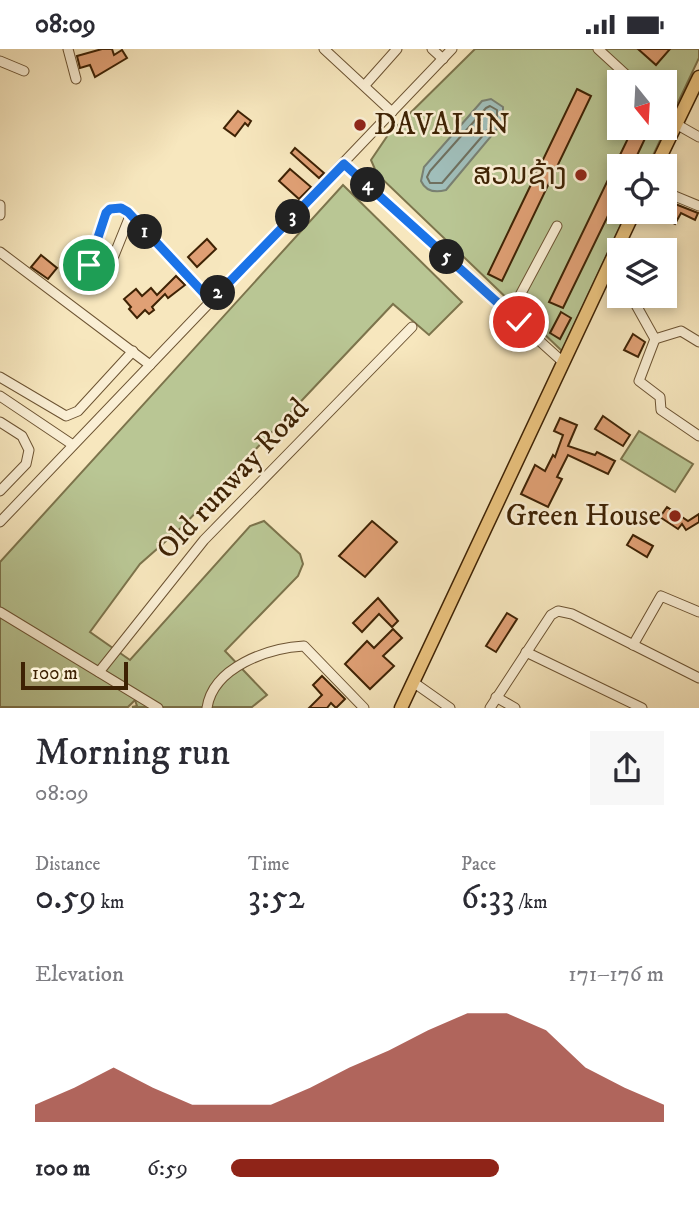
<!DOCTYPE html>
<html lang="en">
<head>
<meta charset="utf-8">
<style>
  :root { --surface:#fff; --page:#f7f7f7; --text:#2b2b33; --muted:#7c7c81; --accent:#8f2418 }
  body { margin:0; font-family:"IM FELL DW Pica","Noto Sans Lao",serif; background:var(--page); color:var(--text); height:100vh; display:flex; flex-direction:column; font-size:26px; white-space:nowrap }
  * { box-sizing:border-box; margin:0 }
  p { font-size:23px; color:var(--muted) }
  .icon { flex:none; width:38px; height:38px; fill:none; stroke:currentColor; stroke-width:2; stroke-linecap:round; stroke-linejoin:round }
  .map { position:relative; height:659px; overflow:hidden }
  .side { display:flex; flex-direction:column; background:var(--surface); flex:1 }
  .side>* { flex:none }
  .needle { width:46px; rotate:162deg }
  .buttons { position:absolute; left:607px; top:21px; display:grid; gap:14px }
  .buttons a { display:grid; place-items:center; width:70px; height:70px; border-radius:0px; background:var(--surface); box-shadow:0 4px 10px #0003; font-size:35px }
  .scale { position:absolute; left:21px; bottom:18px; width:107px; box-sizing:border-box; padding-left:7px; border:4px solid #3e2204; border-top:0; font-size:19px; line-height:24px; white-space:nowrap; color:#3e2204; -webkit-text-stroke:5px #faefd5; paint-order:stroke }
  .pin { position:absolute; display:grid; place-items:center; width:60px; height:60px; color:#fff; margin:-30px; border:4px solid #fff; border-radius:50%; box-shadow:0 2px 7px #0007 }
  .km { position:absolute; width:35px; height:35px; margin:-18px; border-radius:50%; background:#222; color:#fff; font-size:19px; line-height:35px; text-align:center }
  .round { display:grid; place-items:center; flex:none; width:74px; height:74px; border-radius:0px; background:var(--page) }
  .headline { display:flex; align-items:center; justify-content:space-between; height:119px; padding:0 35px }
  h1 { font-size:38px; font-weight:600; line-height:52px }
  .metrics { display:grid; grid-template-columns:repeat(3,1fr); gap:10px; height:119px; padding:7px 35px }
  .metrics div { display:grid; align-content:center }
  .metrics b { font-size:35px; font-weight:600 }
  .metrics small { font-size:19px; font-weight:400 }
  .metrics p { font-size:19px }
  .chart { height:196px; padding:14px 35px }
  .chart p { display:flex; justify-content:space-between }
  .chart svg { width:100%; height:126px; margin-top:7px; fill:var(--accent); opacity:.7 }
  ul { padding:0 35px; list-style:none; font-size:23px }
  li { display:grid; grid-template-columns:112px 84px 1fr; align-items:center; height:52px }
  li i { height:18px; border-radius:9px; background:var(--accent) }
  .status { display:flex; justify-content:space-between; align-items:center; height:49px; padding:0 35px; background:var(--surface); direction:ltr }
  .status svg { height:19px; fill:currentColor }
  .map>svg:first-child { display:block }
</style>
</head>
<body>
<div class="status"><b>08:09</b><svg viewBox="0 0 49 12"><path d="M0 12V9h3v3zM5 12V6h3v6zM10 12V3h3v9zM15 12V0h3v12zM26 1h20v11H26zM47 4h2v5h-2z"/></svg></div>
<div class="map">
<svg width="699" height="659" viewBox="0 0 699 659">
  <rect width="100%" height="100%" fill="#f7e7be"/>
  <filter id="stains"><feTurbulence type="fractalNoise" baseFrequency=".00286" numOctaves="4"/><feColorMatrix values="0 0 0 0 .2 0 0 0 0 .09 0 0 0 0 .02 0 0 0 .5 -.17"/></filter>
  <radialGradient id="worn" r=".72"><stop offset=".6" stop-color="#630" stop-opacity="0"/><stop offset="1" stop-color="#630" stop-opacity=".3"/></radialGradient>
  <g fill="#b9c694" stroke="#7c744c" stroke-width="2" fill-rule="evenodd">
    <path d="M 475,0 L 699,0 L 699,9 L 648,117 L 620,117 L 620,163 L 627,163 L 562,302 L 377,125 L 371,111 L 388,86 ZM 620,33 L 665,33 L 665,79 L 620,79 Z"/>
    <path d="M 343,136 L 462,253 L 429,286 L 393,255 L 183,477 L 140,515 L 90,583 L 130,611 L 250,477 L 264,472 L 300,505 L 303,515 L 298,527 L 225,602 L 267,646 L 252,658 L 132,658 L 137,657 L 135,651 L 128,658 L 0,658 L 0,513 Z"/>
    <path d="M 639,382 L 693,415 L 675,443 L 621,410 Z"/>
  </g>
  <path fill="#a0beba" stroke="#798071" stroke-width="2" d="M 491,50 L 503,58 L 503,73 L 446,141 C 435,144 426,143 421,132 L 424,118 L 482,52 Z"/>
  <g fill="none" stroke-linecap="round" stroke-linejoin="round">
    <path stroke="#6f705f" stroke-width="2" d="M 490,57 L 497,61 L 497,70 L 442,134 L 430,134 L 427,128 L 430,122 L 486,59 Z"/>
  </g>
  <g fill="#e0a075" stroke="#3e2204" stroke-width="2">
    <path d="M 102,0 L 112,0 L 114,6 L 122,1 L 127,9 L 95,28 L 90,16 L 80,19 L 77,7 Z"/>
    <path d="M 638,0 L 670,0 L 656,16 Z"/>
    <path d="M 577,40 L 591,47 L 502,232 L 488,225 Z"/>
    <path d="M 238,62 L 251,72 L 248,77 L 245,74 L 235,87 L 224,79 Z"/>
    <path d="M 633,79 L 650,79 L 632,117 L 620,117 L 620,142 L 563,259 L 549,253 Z"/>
    <path d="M 295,99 L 324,124 L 319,129 L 291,104 Z"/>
    <path d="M 290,120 L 311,138 L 299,150 L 279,132 Z"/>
    <path d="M 665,151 L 698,164 L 695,171 L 681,164 L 675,175 L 651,163 L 665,163 Z"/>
    <path d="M 207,190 L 216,200 L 197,218 L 188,208 Z"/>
    <path d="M 41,206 L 57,219 L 48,230 L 31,218 Z"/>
    <path d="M 176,227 L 185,236 L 168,249 L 165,245 L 152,258 L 154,261 L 149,265 L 145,261 L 137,269 L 129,260 L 131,258 L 124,250 L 136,240 L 142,247 L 151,239 L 157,246 Z"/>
    <path d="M 561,263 L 571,269 L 560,290 L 550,284 Z"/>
    <path d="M 633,285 L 645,293 L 638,308 L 624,301 Z"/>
    <path d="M 603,367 L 630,386 L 623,397 L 595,380 Z"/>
    <path d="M 560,369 L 577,376 L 568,397 L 595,406 L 597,403 L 615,412 L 608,425 L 568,406 L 557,428 L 562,430 L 548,458 L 521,445 L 535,416 L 545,422 L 553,406 L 555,408 L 563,386 L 554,382 Z"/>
    <path d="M 667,458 L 688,472 L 699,465 L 699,473 L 686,481 L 682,475 L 678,480 L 660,468 Z"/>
    <path d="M 372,472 L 397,493 L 365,528 L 339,507 Z"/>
    <path d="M 633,486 L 653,497 L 647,508 L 627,496 Z"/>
    <path d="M 378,549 L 398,572 L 392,578 L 379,565 L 362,583 L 353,574 Z"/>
    <path d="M 507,564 L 517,570 L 496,603 L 486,597 Z"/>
    <path d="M 393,580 L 402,589 L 383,607 L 394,617 L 370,640 L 345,615 L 367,592 L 374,599 Z"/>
    <path d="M 322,627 L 345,650 L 336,659 L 331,654 L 327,659 L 309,659 L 322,646 L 313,636 Z"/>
  </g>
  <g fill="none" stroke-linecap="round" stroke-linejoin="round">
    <defs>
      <g id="minor">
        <path d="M 68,0 L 76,30"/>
        <path d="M 324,0 L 392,63"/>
        <path d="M 432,0 L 443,10"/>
        <path d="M 598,0 L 634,33"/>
        <path d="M 0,12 L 24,22"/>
        <path d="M 365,36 L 397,0"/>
        <path d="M 676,75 L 699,88"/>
        <path d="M 344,115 L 564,314"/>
        <path d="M 665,143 L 699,157"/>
        <path d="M 0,156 L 0,166"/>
        <path d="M 0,203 L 150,316"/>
        <path d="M 111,214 L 130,167"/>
        <path d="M 89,216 L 106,164 L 110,160 L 121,159 L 128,163 L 211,252"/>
        <path d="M 608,218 L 620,227"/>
        <path d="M 631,247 L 655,290 L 681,282 L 699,293"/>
        <path d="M 510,265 L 557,177"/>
        <path d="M 655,290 L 639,332 L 660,348 L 661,361 L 699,387"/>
        <path d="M 0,328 L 66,367 L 78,362 L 133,302"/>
        <path d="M 0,347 L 73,396"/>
        <path d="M 0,373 L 22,387 L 29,401 L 26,415 L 0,442"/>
        <path d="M 0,473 L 452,0"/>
        <path d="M 0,563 L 158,659"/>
        <path d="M 633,596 L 661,547 L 699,563"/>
        <path d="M 526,603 L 642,659"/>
        <path d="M 99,623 L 204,491 L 412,278"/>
        <path d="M 413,633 L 450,659"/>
        <path d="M 496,648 L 515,659"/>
        <path d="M 207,659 C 213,618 268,599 304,597 L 364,659"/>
        <path d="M 490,659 L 551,566 L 558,562 L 572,565 L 699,629"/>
      </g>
      <g id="major">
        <path d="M 656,117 L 699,28"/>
        <path d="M 401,659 L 634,163"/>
      </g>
    </defs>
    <use href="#minor" stroke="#6c5332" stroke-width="11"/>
    <use href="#major" stroke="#3e2204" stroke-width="15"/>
    <use href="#minor" stroke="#faefd5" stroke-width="9"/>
    <use href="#major" stroke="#ecc47f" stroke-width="12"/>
  </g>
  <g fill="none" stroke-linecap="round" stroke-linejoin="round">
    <defs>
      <path id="route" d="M 89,216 L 106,164 L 110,160 L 121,159 L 128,163 L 211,252 L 344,115 L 519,273"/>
    </defs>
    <use href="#route" stroke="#fff" stroke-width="14"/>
    <use href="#route" stroke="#1a73e8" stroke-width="9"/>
  </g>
  <g fill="#8f2418" stroke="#faefd5" stroke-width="2.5">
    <circle cx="360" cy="76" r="7"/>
    <circle cx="581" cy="126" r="7"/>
    <circle cx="675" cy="467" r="7"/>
  </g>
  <g text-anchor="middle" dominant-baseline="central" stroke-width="5" stroke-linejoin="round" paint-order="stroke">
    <g font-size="30" fill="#3e2204" stroke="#faefd5" text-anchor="end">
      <text x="374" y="76" text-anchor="start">DAVALIN</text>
      <text x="567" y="126">ສວນຊ້າງ</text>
      <text x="661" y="467">Green House</text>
    </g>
    <g font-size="30" fill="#3e2204" stroke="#faefd5">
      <text transform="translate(233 430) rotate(-47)">Old runway Road</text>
    </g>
  </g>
  <rect width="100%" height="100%" filter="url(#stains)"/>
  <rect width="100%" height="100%" fill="url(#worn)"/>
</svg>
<div class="buttons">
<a><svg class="needle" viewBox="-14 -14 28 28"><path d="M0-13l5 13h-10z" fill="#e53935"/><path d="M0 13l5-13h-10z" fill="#7c7c81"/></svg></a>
<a><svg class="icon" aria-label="locate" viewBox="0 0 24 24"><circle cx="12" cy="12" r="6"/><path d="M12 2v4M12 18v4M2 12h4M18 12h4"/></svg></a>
<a><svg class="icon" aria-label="layers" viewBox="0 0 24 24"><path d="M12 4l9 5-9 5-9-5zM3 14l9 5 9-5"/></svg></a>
</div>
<div class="scale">100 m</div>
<div class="pin" style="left:89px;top:216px;background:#1e9e55"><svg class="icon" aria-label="arrive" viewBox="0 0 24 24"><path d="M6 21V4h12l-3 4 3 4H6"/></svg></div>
<div class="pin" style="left:519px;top:273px;background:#d93025"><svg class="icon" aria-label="check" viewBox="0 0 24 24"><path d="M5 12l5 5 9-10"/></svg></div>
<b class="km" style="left:145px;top:183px">1</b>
<b class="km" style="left:218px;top:244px">2</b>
<b class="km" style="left:293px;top:168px">3</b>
<b class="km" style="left:368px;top:136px">4</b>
<b class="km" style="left:447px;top:208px">5</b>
</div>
<section class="side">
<div class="headline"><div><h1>Morning run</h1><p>08:09</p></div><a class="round"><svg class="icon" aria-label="share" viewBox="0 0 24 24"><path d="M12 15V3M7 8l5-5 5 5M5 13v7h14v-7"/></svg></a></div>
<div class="metrics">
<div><p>Distance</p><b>0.59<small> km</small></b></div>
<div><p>Time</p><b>3:52</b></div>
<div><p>Pace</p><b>6:33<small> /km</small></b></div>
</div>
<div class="chart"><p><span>Elevation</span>171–176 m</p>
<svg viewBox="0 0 160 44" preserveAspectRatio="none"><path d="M0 44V38L10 32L20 25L30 32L40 38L50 38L60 38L70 32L80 25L90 19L100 12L110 6L120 6L130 12L140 25L150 32L160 38V44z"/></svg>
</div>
<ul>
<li><b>100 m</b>6:59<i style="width:62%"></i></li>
</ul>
</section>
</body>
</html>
